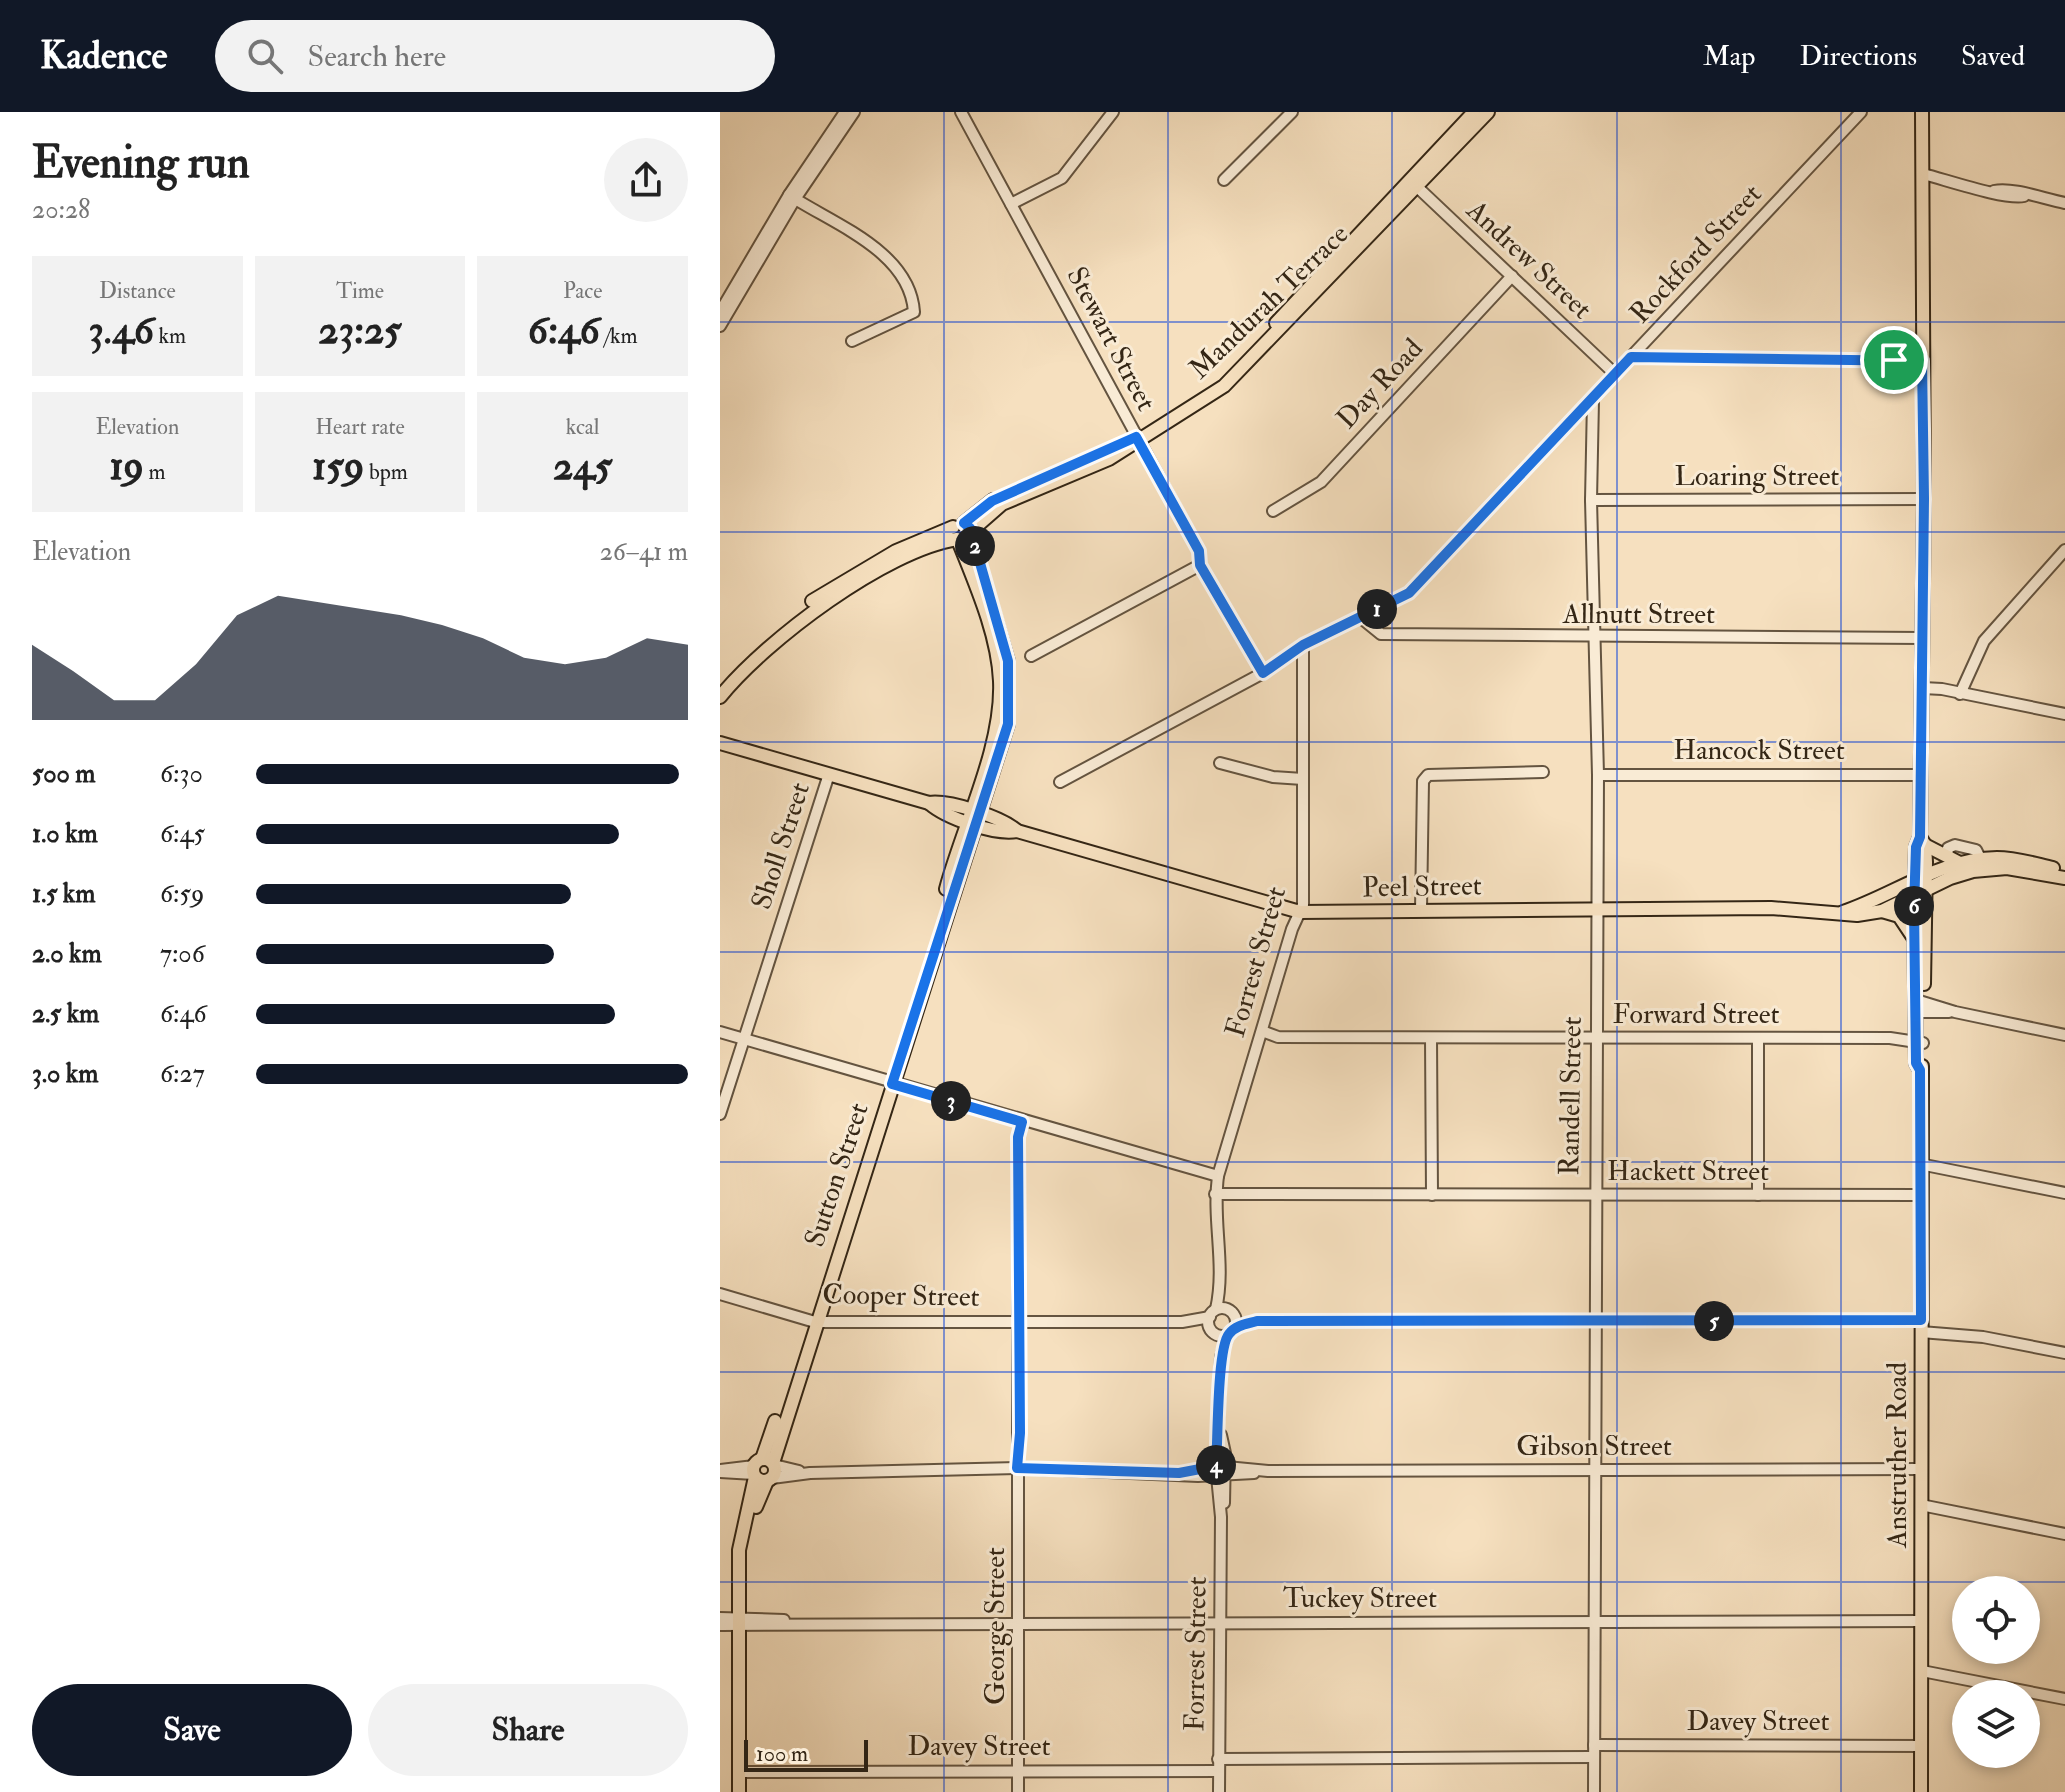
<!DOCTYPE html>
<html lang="en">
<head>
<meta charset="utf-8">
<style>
  :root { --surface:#fff; --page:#f2f2f2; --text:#222; --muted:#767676; --accent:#111827 }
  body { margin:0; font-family:"IM FELL Double Pica",serif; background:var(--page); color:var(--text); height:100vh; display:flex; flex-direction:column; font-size:30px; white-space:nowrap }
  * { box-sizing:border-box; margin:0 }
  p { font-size:26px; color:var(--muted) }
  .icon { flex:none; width:44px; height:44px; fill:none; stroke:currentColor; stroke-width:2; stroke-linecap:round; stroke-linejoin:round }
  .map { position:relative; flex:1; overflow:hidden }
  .details { display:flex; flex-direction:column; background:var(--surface); width:720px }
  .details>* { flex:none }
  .tools { position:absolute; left:1232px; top:1464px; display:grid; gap:16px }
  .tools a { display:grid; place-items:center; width:88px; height:88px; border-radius:50%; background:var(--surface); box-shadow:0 4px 12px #0003; font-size:40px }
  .scale { position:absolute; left:24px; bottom:20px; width:124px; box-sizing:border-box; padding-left:8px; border:4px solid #342615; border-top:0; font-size:22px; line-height:28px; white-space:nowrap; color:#342615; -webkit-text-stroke:6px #f9ebd5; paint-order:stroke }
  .pin { position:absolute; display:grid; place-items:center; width:68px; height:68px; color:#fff; margin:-34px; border:4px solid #fff; border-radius:50%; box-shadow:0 2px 8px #0007 }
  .km { position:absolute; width:40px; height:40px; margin:-20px; border-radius:50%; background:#222; color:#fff; font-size:22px; line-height:40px; text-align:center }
  .round { display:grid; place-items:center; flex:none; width:84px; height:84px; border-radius:42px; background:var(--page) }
  .overview { display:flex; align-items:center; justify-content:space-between; height:136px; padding:0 32px }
  h1 { font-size:44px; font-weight:700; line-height:60px }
  .metrics { display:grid; grid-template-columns:repeat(3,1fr); gap:12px; height:136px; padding:8px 32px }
  .metrics div { display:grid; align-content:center; border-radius:0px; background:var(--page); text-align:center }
  .metrics b { font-size:40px; font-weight:700 }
  .metrics small { font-size:22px; font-weight:400 }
  .metrics p { font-size:22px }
  .chart { height:224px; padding:16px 32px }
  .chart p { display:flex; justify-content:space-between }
  .chart svg { width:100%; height:144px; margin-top:8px; fill:var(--accent); opacity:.7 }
  .primary-button { display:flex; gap:16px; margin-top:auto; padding:16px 32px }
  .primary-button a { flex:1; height:92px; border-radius:48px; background:var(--accent); color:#fff; font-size:32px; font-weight:700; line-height:92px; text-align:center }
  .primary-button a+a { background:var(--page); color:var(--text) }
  ul { padding:0 32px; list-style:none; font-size:26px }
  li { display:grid; grid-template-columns:128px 96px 1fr; align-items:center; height:60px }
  li i { height:20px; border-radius:10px; background:var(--accent) }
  header { display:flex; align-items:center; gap:48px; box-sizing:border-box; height:112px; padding:0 40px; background:var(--accent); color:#fff }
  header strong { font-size:38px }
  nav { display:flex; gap:44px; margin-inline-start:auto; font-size:28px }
  .search { width:560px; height:72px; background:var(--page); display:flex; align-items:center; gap:20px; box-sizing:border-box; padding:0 28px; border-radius:44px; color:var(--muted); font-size:30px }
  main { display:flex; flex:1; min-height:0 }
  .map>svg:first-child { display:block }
</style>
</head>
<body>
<header>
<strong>Kadence</strong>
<div class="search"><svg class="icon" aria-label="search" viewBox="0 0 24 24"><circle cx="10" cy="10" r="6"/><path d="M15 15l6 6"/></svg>Search here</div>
<nav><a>Map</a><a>Directions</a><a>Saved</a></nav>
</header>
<main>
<section class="details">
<div class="overview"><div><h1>Evening run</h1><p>20:28</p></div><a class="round"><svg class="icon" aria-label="share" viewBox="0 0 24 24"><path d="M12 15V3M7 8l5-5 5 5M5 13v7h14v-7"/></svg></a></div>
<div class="metrics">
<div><p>Distance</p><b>3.46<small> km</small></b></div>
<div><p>Time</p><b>23:25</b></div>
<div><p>Pace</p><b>6:46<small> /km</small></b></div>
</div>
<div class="metrics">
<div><p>Elevation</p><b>19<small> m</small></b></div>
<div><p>Heart rate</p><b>159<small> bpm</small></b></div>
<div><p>kcal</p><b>245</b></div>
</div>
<div class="chart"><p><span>Elevation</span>26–41 m</p>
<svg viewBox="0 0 160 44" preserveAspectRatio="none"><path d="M0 44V21L10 29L20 38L30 38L40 27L50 12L60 6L70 8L80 10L90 12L100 15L110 19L120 25L130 27L140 25L150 19L160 21V44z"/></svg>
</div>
<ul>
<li><b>500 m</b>6:30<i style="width:98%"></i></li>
<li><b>1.0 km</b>6:45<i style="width:84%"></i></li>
<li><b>1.5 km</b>6:59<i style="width:73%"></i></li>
<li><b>2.0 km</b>7:06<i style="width:69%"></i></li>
<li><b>2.5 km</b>6:46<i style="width:83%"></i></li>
<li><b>3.0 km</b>6:27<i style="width:100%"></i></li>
</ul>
<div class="primary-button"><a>Save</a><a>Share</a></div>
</section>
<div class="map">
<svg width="1345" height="1680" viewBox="0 0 1345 1680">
  <rect width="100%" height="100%" fill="#f6e0bf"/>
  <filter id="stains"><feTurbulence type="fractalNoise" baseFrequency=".0025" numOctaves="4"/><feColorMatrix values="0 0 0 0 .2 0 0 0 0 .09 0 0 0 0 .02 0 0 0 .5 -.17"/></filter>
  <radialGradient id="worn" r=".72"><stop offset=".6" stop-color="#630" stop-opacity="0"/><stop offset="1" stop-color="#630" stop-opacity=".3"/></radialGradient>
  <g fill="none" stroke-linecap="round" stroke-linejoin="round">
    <defs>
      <g id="minor">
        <path d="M 241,0 L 479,439 L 480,453 L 543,561"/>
        <path d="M 1203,62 C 1227,68 1285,88 1304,84"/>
        <path d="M 504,68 L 572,0"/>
        <path d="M 693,71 L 895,262"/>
        <path d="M 1274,79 C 1293,75 1324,87 1345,91"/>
        <path d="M 69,83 C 113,112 190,139 194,200 L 132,229"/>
        <path d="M 291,92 L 342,66 L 393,0"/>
        <path d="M 0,200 L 69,83 L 125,0"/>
        <path d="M 0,214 L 75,87 L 134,0"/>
        <path d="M 911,245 L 1202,249"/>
        <path d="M 873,288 L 871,388 L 878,663 L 874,1680"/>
        <path d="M 871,388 L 1204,387"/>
        <path d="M 553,399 L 601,370 L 792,164"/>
        <path d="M 640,505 L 661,522 L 1203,526"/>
        <path d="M 311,544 L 480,453"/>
        <path d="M 1203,576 L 1222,577 L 1345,602"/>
        <path d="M 1240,582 L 1264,529 L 1345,438"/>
        <path d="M 500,651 L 553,665 L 583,667"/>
        <path d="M 878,663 L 1199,663"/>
        <path d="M 340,670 L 543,561 L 583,533 L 689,481 L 1141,0"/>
        <path d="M 1227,743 L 1228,736 L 1235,733 L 1256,738 L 1260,746"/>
        <path d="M 701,798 L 703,669 L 708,663 L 823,660"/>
        <path d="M 1196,888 L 1235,900 L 1345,923"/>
        <path d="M 1196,900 L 1229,900"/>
        <path d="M 542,919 L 558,925 L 1170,926 L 1203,931"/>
        <path d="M 0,920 L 498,1064"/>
        <path d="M 711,926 L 712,1083"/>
        <path d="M 1038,926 L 1038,1083"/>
        <path d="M 0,1002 L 109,662"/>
        <path d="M 1200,1052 L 1345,1081"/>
        <path d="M 495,1082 L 1200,1083"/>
        <path d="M 0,1182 L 95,1210 L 462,1210 L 490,1205"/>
        <circle cx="502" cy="1210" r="14"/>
        <path d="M 496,1197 C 506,1153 492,1109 498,1064 L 572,817 L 583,793 L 583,533"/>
        <path d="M 515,1215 L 537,1209 L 1201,1208"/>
        <path d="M 1201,1220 L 1263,1225 L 1345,1241"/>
        <path d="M 501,1323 L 505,1341 L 504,1391"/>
        <path d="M 54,1353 L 79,1359"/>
        <path d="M 0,1358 L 34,1354"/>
        <path d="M 0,1360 L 34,1362"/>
        <path d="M 459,1361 L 496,1354 L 548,1359 L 1201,1357"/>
        <path d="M 52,1366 L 90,1361 L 297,1356 L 478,1364 L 534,1361"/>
        <path d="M 1201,1393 L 1345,1422"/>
        <path d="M 0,1506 L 64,1508"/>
        <path d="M 0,1513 L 1202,1509"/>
        <path d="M 1202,1559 L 1345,1587"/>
        <path d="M 874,1633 L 1202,1634"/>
        <path d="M 498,1647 L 874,1645"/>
        <path d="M 19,1660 L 499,1659"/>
        <path d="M 298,1680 L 298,1025 L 302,1010"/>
        <path d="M 499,1680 L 501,1405 L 496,1354 L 501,1245 L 508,1222"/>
      </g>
      <g id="major">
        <path d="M 556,211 L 754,0"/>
        <path d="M 244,411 L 273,388"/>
        <path d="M 250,420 L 282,392 L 389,347 L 504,274 L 768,0"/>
        <path d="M 92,489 L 176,439 L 233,415"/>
        <path d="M 0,585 C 46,528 166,438 237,427"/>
        <path d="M 0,631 L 209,691 C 229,688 282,705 297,719"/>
        <path d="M 209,691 C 226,706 274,723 297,719 L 580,800 L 1051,796 L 1137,803 L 1162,799 L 1230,766 L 1253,759 L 1287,756 L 1345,766"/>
        <path d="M 1200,725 L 1205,733 L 1206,750 L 1204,872"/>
        <path d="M 1205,733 L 1238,750"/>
        <path d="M 226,777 C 243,713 283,635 280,569 C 278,522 255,471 238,428"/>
        <path d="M 1162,799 L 1179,804 L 1193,825"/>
        <path d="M 1123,800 C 1174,783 1222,746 1277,746 C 1296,746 1315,752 1333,756"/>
        <path d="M 1200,958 L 1196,951 L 1194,796 L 1196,735 L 1200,725 L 1204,387 L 1202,0"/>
        <circle cx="44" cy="1358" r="11"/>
        <path d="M 42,1347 L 55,1309"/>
        <path d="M 53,1351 L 288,612 L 288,549 L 250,422"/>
        <path d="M 36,1395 L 47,1369"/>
        <path d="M 19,1680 L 19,1438 L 35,1365"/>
        <path d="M 1201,1680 L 1202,954"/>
      </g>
    </defs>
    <use href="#minor" stroke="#645440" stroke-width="14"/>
    <use href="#major" stroke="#342615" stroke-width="16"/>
    <use href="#minor" stroke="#f9ebd5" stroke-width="10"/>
    <use href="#major" stroke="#f6e0bf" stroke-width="12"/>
  </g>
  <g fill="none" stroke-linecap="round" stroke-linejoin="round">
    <defs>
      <path id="route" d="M 911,245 L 1202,249 L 1204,387 L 1200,725 L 1196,735 L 1194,796 L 1196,951 L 1200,958 L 1201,1208 L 537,1209 C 527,1212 516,1213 509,1222 C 497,1236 498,1330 496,1354 L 459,1361 L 297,1356 L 300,1321 L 298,1025 L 302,1010 L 172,972 L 288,612 L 288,549 L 250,416 L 244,411 L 272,389 L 416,325 L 479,439 L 480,453 L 543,561 L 583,533 L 689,481 Z"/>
    </defs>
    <use href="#route" stroke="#fff" stroke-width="16"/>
    <use href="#route" stroke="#1a73e8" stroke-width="10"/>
  </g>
  <path fill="none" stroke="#1d4ed8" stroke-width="2" stroke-opacity="0.55" d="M 224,0 L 224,1680M 448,0 L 448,1680M 672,0 L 672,1680M 897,0 L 897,1680M 1121,0 L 1121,1680M 0,210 L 1345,210M 0,420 L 1345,420M 0,630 L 1345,630M 0,840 L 1345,840M 0,1050 L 1345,1050M 0,1260 L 1345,1260M 0,1470 L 1345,1470"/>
  <g text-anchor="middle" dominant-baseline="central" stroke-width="6" stroke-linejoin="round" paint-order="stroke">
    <g font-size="28" fill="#342615" stroke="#f9ebd5">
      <text transform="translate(976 142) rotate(-47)">Rockford Street</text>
      <text transform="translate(809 148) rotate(43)">Andrew Street</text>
      <text transform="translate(549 190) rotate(-44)">Mandurah Terrace</text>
      <text transform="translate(391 227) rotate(62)">Stewart Street</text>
      <text transform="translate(660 272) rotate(-47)">Day Road</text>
      <text x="1037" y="364">Loaring Street</text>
      <text x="919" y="502">Allnutt Street</text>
      <text x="1039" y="638">Hancock Street</text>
      <text transform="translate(61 734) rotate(-72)">Sholl Street</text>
      <text transform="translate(702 775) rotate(-1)">Peel Street</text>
      <text transform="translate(536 850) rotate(-74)">Forrest Street</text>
      <text x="976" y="902">Forward Street</text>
      <text transform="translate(851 984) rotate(-89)">Randell Street</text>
      <text x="968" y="1059">Hackett Street</text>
      <text transform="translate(117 1063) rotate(-72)">Sutton Street</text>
      <text transform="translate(181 1184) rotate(1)">Cooper Street</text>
      <text x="874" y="1334">Gibson Street</text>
      <text transform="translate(1177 1343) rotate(-90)">Anstruther Road</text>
      <text x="640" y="1486">Tuckey Street</text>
      <text transform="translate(275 1514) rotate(-90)">George Street</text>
      <text transform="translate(476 1542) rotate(-89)">Forrest Street</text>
      <text x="1038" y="1609">Davey Street</text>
      <text x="259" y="1634">Davey Street</text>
    </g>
  </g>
  <rect width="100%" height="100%" filter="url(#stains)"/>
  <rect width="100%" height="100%" fill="url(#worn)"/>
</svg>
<div class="tools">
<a><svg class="icon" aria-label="locate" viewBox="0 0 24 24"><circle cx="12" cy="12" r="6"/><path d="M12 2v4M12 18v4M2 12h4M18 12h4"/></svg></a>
<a><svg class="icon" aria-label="layers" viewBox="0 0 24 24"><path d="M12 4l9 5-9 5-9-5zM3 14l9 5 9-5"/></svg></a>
</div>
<div class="scale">100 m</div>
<div class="pin" style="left:1174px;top:248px;background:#1e9e55"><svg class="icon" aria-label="arrive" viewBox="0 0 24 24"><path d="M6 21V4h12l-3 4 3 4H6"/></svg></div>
<b class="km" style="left:657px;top:497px">1</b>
<b class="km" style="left:255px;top:434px">2</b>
<b class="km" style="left:231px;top:989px">3</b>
<b class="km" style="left:496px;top:1353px">4</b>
<b class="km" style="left:994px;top:1209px">5</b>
<b class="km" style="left:1194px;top:794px">6</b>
</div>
</main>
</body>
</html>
